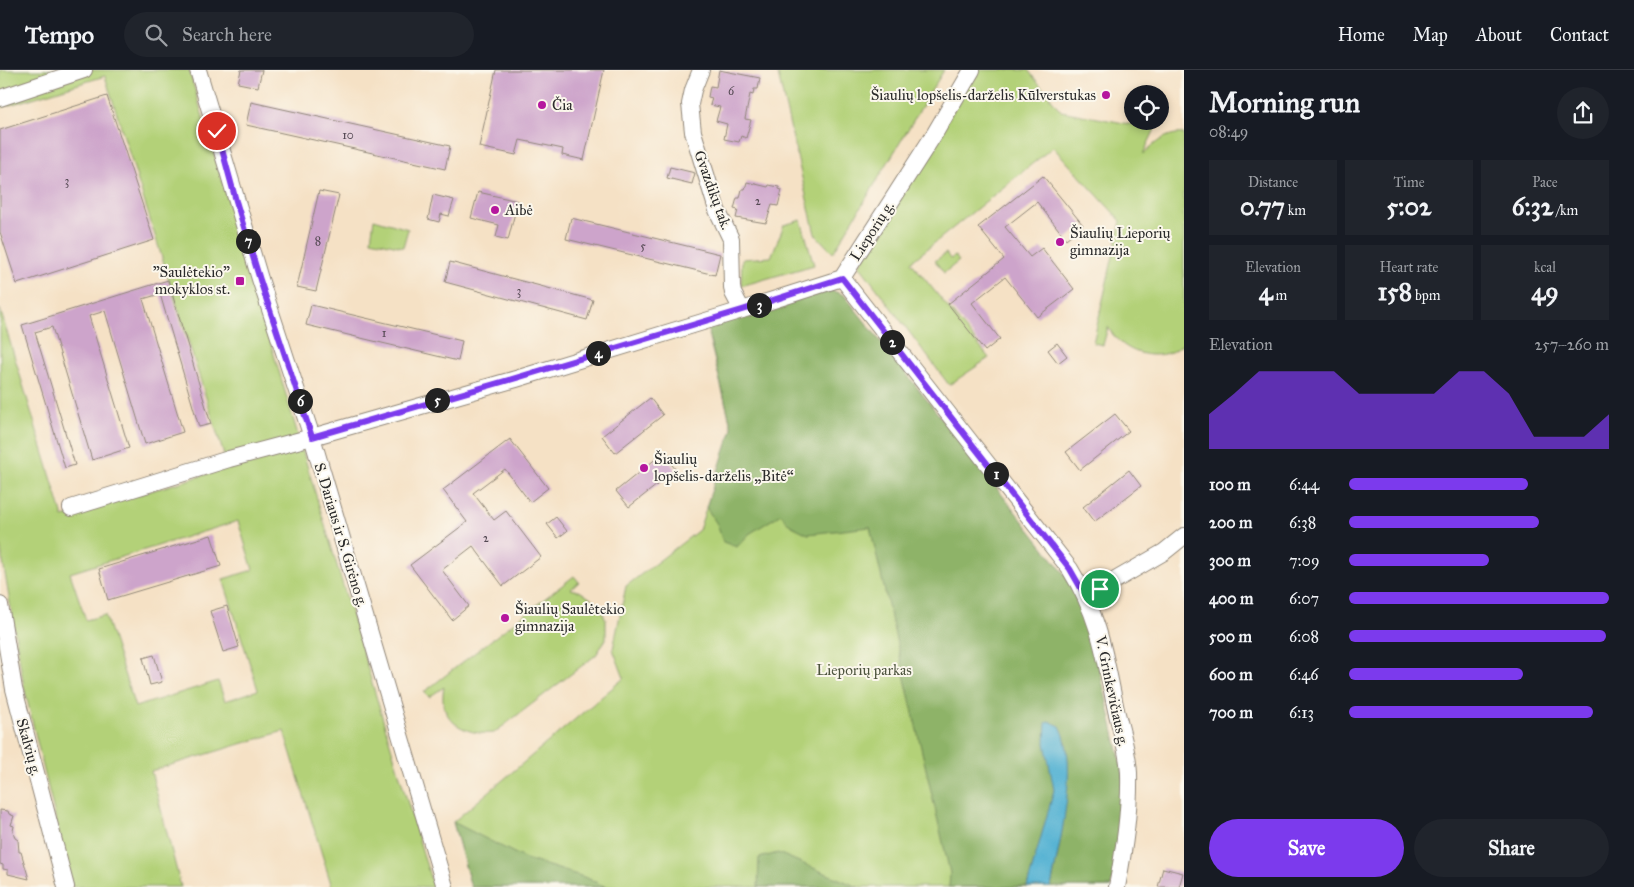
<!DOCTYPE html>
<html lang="en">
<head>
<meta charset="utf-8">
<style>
  :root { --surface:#171b24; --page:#20242c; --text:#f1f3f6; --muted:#9ea1a6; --line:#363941; --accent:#7c3aed }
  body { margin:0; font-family:"IM FELL Great Primer",serif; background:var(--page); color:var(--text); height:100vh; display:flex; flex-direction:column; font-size:19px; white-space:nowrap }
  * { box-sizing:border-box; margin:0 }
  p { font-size:16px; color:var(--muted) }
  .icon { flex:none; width:28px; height:28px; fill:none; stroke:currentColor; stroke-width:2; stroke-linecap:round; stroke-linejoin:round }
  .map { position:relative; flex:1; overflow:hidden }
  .panel { display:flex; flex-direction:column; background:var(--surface); width:450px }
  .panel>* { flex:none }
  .tools { position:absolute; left:1124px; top:15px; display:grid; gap:10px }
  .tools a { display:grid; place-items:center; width:45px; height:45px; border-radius:50%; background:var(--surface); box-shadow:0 2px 8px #0003; font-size:25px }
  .pin { position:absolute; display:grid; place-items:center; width:42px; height:42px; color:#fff; margin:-21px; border:2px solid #fff; border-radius:50%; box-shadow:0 1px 5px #0007 }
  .km { position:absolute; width:25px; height:25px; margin:-12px; border-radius:50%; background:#222; color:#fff; font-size:14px; line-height:25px; text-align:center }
  .round { display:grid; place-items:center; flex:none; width:52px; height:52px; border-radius:26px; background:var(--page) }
  .head { display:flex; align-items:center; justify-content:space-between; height:85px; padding:0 25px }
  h1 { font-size:28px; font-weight:800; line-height:38px }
  .stats { display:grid; grid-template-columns:repeat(3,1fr); gap:8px; height:85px; padding:5px 25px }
  .stats div { display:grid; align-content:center; border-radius:0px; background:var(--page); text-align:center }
  .stats b { font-size:25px; font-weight:800 }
  .stats small { font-size:14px; font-weight:400 }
  .stats p { font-size:14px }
  .chart { height:140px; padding:10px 25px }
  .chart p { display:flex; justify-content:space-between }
  .chart svg { width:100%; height:90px; margin-top:5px; fill:var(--accent); opacity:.7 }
  .primary-button { display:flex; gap:10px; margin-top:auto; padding:10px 25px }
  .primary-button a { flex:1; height:58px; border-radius:30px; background:var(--accent); color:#fff; font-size:20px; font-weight:800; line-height:58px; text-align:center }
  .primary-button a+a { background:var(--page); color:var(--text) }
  ul { padding:0 25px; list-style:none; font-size:16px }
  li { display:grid; grid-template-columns:80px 60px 1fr; align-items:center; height:38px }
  li i { height:12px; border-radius:6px; background:var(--accent) }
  header { display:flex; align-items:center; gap:30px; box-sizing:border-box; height:70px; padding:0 25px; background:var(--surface); border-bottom:1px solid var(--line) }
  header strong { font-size:24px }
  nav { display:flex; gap:28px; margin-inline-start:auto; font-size:18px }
  .search { width:350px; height:45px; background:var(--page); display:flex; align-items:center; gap:12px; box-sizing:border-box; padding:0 18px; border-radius:28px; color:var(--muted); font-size:19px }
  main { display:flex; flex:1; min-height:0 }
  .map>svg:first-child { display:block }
</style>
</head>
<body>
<header>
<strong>Tempo</strong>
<div class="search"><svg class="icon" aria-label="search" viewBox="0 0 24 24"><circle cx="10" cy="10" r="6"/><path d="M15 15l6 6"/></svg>Search here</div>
<nav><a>Home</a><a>Map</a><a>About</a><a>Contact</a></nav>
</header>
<main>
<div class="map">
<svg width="1184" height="817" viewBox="0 0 1184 817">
  <rect width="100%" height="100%" fill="#fbf7ec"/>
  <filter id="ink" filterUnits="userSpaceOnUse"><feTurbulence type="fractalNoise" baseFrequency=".02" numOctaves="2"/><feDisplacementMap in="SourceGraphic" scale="10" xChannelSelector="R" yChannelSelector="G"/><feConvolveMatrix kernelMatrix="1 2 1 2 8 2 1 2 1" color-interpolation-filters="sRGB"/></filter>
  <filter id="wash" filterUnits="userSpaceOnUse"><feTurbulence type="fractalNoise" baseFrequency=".0096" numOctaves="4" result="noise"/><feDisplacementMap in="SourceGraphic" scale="20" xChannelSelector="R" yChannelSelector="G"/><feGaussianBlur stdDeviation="1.12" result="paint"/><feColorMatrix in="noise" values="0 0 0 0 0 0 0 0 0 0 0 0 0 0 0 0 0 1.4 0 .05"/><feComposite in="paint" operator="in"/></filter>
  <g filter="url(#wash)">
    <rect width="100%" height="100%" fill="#f5e1c5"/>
    <g fill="#b3d178" stroke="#6f7e52" fill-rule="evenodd">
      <path d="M 0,0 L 189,0 L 433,817 L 332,817 L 284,661 L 151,701 L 181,817 L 72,817 L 24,617 L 0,474 L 0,239 L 63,447 L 228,398 L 105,6 L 0,38 ZM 238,451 L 253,500 L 223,509 L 258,620 L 225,631 L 218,611 L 135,637 L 105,545 L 86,550 L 70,503 Z"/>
      <path d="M 777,0 L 944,0 L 833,183 L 815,164 Z"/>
      <path d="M 978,0 L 1028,0 L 1061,41 L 1155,59 L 1143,84 C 1155,73 1167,62 1184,64 L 1184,273 C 1180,276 1175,280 1171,282 C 1146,291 1120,279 1108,257 L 1103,275 L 1093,273 L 1121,151 L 1053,77 L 911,192 L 989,288 L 949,315 L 859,195 Z"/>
      <path d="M 374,149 L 408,159 L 403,177 L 371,170 Z"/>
      <path d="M 801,150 L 814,195 L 741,216 L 742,189 L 771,187 L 784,155 Z"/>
      <path d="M 946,183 L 950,189 L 955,186 L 959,191 L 944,203 L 935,191 Z"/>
      <path d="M 844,225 L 1111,817 L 471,817 L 453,752 L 624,608 L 613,579 L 626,516 L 699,460 L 732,359 L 708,264 Z"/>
      <path d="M 574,506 L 579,512 L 571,519 L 581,522 L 597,533 L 606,549 L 606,569 L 596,585 L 494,663 C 464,666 437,650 444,617 L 429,627 L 424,622 Z"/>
    </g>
    <g fill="#8eb368" stroke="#5c6f4a">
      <path d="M 830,220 L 844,225 L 1063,502 L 1080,531 L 1090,558 L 1123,702 L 1125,738 L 1111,817 L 1051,817 C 1061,769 1071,721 1066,671 L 1053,709 L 1054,720 L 1052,729 L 1027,817 L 948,817 L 949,816 L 950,803 L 870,457 L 808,464 L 790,455 L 781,444 L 749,464 L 737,477 L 723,472 L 717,454 L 706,437 L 732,359 L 707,257 Z"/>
      <path d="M 453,752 L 526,789 L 587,808 L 606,817 L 471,817 Z"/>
      <path d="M 778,783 L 858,817 L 758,817 L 759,788 Z"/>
    </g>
    <path fill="#54b2d3" stroke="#406e7f" d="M 1049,651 L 1060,656 C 1080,693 1059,776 1051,817 L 1027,817 L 1054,720 L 1045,673 L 1046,653 Z"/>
    <g id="blocks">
      <g fill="#cda4cb">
        <path d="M 241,0 L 262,0 L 258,17 L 238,13 Z"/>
        <path d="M 496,0 L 604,0 L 584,90 L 562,85 L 563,79 L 520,70 L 516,85 L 479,77 Z"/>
        <path d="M 719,0 L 760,8 L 758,19 L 754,19 L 753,25 L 750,24 L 745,49 L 751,50 L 746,68 L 741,66 L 739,72 L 724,69 L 727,54 L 716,51 L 720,37 L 710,35 L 712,28 L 708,27 L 710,16 L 716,17 Z"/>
        <path d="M 107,26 L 154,170 L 17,214 L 0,162 L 0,60 Z"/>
        <path d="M 251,32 L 450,76 L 445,99 L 246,55 Z"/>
        <path d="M 670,97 L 695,103 L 692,114 L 667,108 Z"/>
        <path d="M 1043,106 L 1083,155 L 1066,169 L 1037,132 L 1005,157 L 1030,187 L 1042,178 L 1074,219 L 1037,247 L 1005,207 L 972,233 L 1000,269 L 985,281 L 948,234 L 1004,189 L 978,157 Z"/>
        <path d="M 747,112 L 768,117 L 769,115 L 779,117 L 779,119 L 782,120 L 778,136 L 772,135 L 766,153 L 736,148 L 738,140 L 734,139 L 737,128 L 740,128 L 742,119 L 745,119 Z"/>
        <path d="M 319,121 L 339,125 L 316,221 L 297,217 Z"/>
        <path d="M 478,122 L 518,131 L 508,170 L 496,167 L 499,155 L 471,148 Z"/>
        <path d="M 433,125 L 454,130 L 449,146 L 441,144 L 439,152 L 428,149 Z"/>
        <path d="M 571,148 L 720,184 L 715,205 L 566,169 Z"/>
        <path d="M 450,192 L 593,230 L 587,250 L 445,212 Z"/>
        <path d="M 168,210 L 211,354 L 199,357 L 160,224 L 143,229 L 183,362 L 145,374 L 105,241 L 89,246 L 129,378 L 92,390 L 52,257 L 35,262 L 75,395 L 65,398 L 22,255 Z"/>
        <path d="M 311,235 L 462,271 L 458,291 L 306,255 Z"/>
        <path d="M 1057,273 L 1067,286 L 1058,293 L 1048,280 Z"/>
        <path d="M 650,328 L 663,345 L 615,383 L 602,366 Z"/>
        <path d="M 1115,344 L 1129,361 L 1080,400 L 1066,382 Z"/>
        <path d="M 510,369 L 548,418 L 530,432 L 505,399 L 473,423 L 494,450 L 506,441 L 541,487 L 503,516 L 473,476 L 442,500 L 469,536 L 452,550 L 410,495 L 467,452 L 443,420 Z"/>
        <path d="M 663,383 L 676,400 L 629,437 L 616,421 Z"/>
        <path d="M 1129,400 L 1141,416 L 1094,452 L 1083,437 Z"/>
        <path d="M 556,447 L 567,461 L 558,468 L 547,454 Z"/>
        <path d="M 211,465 L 221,496 L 108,530 L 99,499 Z"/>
        <path d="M 227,536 L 239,577 L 223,582 L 210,541 Z"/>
        <path d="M 154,585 L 162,612 L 150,615 L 143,588 Z"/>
        <path d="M 0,740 L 8,741 L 9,744 L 14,746 L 11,755 L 14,756 L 13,761 L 15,768 L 18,770 L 19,782 L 21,782 L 29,809 L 8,804 L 8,800 L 3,799 L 3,795 L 0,794 Z"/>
        <path d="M 1163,798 L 1183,803 L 1179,817 L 1158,817 Z"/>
      </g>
    </g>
  </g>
  <g filter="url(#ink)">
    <use href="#blocks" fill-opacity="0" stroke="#908678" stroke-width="1"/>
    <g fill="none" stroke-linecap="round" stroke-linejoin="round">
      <defs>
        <g id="minor">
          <path d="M 198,0 L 260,209 L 312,367 L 445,817"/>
          <path d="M 701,0 L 693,20 L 690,34 L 693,62 L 717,140 L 731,169 L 732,217 L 733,223 L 742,240"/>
          <path d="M 0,28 L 84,0"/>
          <path d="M 842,208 L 1070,499 C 1100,547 1105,587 1116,640 C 1121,660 1128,682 1129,703 C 1130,742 1124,779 1117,817"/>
          <path d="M 71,438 L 229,389 L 312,367 L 516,309 L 742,240 L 842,208 L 935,63 L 972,0"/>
          <path d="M 1086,527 L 1164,482 L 1184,466"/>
          <path d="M 0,535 L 14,619 L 66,817"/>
        </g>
      </defs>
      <use href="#minor" stroke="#908678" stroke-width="18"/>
      <use href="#minor" stroke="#fff" stroke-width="16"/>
    </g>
  </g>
  <g fill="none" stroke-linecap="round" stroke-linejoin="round" filter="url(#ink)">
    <defs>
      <path id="route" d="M 217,61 L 236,131 L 260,210 L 312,367 L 516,308 L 742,240 L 842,208 L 1070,499 L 1086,527 L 1100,519"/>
    </defs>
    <use href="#route" stroke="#fff" stroke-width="10"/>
    <use href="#route" stroke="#7c3aed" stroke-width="6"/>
  </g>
  <g fill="#b5179e" stroke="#fbf7ec" stroke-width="2">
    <circle cx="1106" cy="25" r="5"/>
    <circle cx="542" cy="35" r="5"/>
    <circle cx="495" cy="140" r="5"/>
    <circle cx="1060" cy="172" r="5"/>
    <rect x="235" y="206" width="10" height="10" rx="2.5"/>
    <circle cx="644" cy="398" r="5"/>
    <circle cx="505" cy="548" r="5"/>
  </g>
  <g text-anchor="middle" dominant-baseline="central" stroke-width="4" stroke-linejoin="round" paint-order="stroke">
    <g font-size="12" fill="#544953">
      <text x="731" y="21">6</text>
      <text x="348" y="65">10</text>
      <text x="67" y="111">3</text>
      <text x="758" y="131">2</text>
      <text x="318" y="171">8</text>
      <text x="643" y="176">5</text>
      <text x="519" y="221">3</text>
      <text x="384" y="263">1</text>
      <text x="486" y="468">2</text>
    </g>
    <g font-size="15" fill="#2b2b2b" stroke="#fbf7ec" text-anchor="start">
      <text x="1096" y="25" text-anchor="end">Šiaulių lopšelis-darželis Kūlverstukas</text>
      <text x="552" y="35">Čia</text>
      <text x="505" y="140">Aibė</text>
      <text x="1070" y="163">Šiaulių Lieporių<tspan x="1070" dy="17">gimnazija</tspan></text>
      <text x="230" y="202" text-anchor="end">"Saulėtekio"<tspan x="230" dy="17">mokyklos st.</tspan></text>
      <text x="654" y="389">Šiaulių<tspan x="654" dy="17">lopšelis-darželis „Bitė“</tspan></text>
      <text x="515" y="539">Šiaulių Saulėtekio<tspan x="515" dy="17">gimnazija</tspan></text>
    </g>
    <g font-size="15" fill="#2b2b2b" stroke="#fbf7ec">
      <text transform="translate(713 120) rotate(70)">Gvazdikų tak.</text>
      <text transform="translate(872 161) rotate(-57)">Lieporių g.</text>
      <text transform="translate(341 465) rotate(73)">S. Dariaus ir S. Girėno g.</text>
      <text transform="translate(1112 621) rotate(78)">V. Grinkevičiaus g.</text>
      <text transform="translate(29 677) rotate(75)">Skalvių g.</text>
    </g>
    <g font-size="15" fill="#4d543e" stroke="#fbf7ec">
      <text x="864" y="600">Lieporių parkas</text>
    </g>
  </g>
</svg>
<div class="tools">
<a><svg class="icon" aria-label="locate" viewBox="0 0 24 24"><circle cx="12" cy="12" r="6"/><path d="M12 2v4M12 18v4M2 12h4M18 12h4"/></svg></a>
</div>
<div class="pin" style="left:1100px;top:519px;background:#1e9e55"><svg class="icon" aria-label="arrive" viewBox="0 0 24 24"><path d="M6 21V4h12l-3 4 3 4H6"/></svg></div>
<div class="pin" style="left:217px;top:61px;background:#d93025"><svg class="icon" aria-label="check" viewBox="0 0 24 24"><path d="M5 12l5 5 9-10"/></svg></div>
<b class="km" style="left:996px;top:404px">1</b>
<b class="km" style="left:892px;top:272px">2</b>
<b class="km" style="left:759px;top:235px">3</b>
<b class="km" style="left:598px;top:283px">4</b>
<b class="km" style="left:437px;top:330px">5</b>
<b class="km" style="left:300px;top:331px">6</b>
<b class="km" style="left:248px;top:171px">7</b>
</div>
<section class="panel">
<div class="head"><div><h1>Morning run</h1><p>08:49</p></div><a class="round"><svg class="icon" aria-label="share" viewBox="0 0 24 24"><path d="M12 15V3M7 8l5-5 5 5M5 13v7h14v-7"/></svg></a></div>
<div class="stats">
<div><p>Distance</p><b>0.77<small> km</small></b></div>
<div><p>Time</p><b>5:02</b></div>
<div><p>Pace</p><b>6:32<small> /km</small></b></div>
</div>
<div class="stats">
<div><p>Elevation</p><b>4<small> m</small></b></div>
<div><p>Heart rate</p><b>158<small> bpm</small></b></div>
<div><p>kcal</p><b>49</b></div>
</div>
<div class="chart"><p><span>Elevation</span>257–260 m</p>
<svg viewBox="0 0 160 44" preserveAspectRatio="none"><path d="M0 44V27L10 17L20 6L30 6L40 6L50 6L60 17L70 17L80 17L90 17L100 6L110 6L120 17L130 38L140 38L150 38L160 27V44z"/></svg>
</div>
<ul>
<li><b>100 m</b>6:44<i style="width:69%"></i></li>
<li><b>200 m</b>6:38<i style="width:73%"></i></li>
<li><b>300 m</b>7:09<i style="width:54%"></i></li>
<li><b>400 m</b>6:07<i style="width:100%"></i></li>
<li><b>500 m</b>6:08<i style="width:99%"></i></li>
<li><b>600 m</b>6:46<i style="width:67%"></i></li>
<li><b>700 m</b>6:13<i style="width:94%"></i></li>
</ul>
<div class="primary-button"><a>Save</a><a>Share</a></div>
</section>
</main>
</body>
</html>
